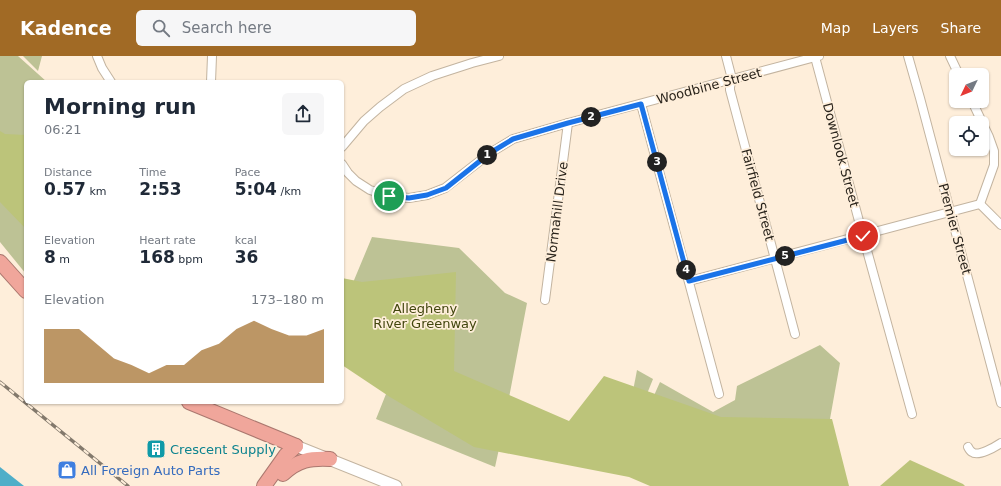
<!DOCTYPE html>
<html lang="en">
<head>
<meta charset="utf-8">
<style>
  :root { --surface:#fff; --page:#f6f6f7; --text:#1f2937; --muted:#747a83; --accent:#a16a25 }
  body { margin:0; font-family:"DejaVu Sans",sans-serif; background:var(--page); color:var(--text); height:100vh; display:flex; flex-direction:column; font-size:15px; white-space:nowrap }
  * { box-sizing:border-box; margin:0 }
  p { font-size:13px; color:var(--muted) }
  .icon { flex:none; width:22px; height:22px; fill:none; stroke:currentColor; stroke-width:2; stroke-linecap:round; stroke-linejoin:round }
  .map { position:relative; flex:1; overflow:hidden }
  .drawer { position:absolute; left:24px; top:24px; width:320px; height:324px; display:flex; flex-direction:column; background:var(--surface); border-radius:6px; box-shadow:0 1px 3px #0004 }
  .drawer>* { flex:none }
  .needle { width:26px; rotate:227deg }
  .controls { position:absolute; left:949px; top:12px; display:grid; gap:8px }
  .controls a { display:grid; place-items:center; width:40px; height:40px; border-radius:6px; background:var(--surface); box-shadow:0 1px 3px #0004; font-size:20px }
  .pin { position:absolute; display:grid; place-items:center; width:34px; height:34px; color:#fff; margin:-17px; border:2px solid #fff; border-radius:50%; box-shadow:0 1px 4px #0007 }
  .km { position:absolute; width:20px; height:20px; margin:-10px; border-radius:50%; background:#222; color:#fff; font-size:11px; line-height:20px; text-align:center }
  .round { display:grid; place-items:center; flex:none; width:42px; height:42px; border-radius:6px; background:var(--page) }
  .head { display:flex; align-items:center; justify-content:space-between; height:68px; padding:0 20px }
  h1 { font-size:22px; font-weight:600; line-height:30px }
  .stats { display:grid; grid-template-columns:repeat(3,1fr); gap:6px; height:68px; padding:4px 20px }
  .stats div { display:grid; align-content:center }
  .stats b { font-size:17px; font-weight:600 }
  .stats small { font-size:11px; font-weight:400 }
  .stats p { font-size:11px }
  .chart { height:112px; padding:8px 20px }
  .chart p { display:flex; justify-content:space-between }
  .chart svg { width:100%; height:72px; margin-top:4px; fill:var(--accent); opacity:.7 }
  header { display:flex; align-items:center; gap:24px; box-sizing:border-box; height:56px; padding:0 20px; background:var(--accent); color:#fff }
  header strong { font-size:19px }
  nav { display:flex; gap:22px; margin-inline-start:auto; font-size:14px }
  .search { width:280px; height:36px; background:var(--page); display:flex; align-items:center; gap:10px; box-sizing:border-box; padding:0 14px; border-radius:6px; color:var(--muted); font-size:15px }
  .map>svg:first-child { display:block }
</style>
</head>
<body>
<header>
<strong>Kadence</strong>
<div class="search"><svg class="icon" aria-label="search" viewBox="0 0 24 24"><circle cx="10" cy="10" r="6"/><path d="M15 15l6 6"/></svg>Search here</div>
<nav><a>Map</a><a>Layers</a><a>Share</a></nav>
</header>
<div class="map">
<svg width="1001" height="430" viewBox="0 0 1001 430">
  <rect width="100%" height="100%" fill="#feeeda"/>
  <g fill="#bdc295">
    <path d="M 0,0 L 18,0 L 47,26 L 26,26 L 26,218 L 0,186 Z"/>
    <path d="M 23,0 L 42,0 L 38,15 Z"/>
    <path d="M 372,181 L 459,192 L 505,237 L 527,247 L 504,368 L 342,253 Z"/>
    <path d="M 820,289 L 840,307 L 818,430 L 644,362 L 660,326 L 713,356 L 735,344 L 737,330 Z"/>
    <path d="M 637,314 L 653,323 L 638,360 L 629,356 Z"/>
    <path d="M 388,333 L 502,379 L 495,411 L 376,363 Z"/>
  </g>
  <g fill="#bcc47a">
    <path d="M 0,75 L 5,78 L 26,79 L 26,173 L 0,146 Z"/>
    <path d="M 456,216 L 454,315 L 569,365 L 604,320 L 721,361 L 832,363 L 849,430 L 650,430 L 629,421 L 474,391 L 390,341 L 342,309 L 342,222 L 362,226 Z"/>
    <path d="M 910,404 L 963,428 L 965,430 L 880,430 Z"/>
  </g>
  <path fill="#4faec8" d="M 0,411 L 24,430 L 0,430 Z"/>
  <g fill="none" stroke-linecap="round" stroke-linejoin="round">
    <defs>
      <g id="street">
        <path d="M 97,0 L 102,12 L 111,26"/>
        <path d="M 726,0 L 732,23 L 730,31 L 730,34 L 795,278"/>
        <path d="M 908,0 L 920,42 L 1001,347"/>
        <path d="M 950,0 L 959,19"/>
        <path d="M 815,1 L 863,180 L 912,358"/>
        <path d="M 211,26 L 212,0"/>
        <path d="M 972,45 L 989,81 L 994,95 L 994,109 L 980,148"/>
        <path d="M 641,48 L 719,338"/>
        <path d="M 342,91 L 364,65 L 380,51 L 404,33 L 432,20 L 472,7 L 499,0"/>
        <path d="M 342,108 L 348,117 L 356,125 L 370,134 L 389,140 L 409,142 L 427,139 L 445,132 L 490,97 L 513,83 L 568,67 L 819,0"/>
        <path d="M 980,148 L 1001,169"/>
        <path d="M 689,225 L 980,148"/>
        <path d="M 545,244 L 568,67"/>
        <path d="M 968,391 C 969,393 970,395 972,396 C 978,401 995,391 1001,387"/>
      </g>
      <path id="secondary" d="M 296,390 L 396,430"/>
      <g id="highway">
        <path d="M 0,206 L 26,235"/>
        <path d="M 189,346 L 296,390"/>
        <path d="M 283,418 C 298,404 310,402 330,403"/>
        <path d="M 264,430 L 286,399 L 296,390"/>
      </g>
    </defs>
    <use href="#street" stroke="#c3b4a0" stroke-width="10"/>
    <use href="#secondary" stroke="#c3b4a0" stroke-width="13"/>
    <use href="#highway" stroke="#ab786f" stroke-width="16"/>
    <use href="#street" stroke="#fff" stroke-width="8"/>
    <use href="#secondary" stroke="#fff" stroke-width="11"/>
    <use href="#highway" stroke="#f0a69b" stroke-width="14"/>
    <defs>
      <path id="rail" d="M 0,326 L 128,430"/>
    </defs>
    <use href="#rail" stroke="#83796c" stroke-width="3.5"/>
    <use href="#rail" stroke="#feeeda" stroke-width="2" stroke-dasharray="6" stroke-linecap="butt"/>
  </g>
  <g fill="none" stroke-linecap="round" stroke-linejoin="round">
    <defs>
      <path id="route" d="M 389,140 L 409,142 L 427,139 L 446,132 L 490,97 L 513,83 L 568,67 L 641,48 L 689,225 L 863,180"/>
    </defs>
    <use href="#route" stroke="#fff" stroke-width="8"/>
    <use href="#route" stroke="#1a73e8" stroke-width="5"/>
  </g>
  <defs>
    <symbol id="building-square" viewBox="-11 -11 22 22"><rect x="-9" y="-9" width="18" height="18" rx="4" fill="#0f9aa8" stroke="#feeeda"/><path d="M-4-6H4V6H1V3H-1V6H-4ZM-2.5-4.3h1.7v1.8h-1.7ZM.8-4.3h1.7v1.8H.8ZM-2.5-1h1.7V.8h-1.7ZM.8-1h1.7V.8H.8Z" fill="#fff"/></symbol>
    <symbol id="shop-square" viewBox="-11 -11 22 22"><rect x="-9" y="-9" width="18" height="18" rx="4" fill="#3f7fe0" stroke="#feeeda"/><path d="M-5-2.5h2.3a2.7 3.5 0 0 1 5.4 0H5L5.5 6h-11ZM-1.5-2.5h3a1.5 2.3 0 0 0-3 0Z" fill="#fff"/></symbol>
  </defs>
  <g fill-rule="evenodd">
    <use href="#building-square" x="145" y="382" width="22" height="22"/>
    <use href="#shop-square" x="56" y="403" width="22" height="22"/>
  </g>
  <g text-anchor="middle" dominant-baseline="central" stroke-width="3.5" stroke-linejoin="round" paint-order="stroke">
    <g font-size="13" fill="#2a241c" stroke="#feeeda">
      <text transform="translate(709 30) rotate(-15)">Woodbine Street</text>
      <text transform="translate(841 99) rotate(75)">Downlook Street</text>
      <text transform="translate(758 139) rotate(75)">Fairfield Street</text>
      <text transform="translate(557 156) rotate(-83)">Normahill Drive</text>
      <text transform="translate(955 173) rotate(75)">Premier Street</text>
    </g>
    <g font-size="13" fill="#42460e" stroke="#feeeda">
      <text x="425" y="252">Allegheny<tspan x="425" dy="15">River Greenway</tspan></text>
    </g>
    <g font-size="13" fill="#0d838f" stroke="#feeeda" text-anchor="start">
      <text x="170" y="393">Crescent Supply</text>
    </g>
    <g font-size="13" fill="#366cbe" stroke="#feeeda" text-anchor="start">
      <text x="81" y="414">All Foreign Auto Parts</text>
    </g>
  </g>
</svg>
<div class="controls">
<a><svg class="needle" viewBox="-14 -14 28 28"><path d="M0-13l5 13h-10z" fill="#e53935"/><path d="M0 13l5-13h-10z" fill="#747a83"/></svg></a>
<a><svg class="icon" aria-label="locate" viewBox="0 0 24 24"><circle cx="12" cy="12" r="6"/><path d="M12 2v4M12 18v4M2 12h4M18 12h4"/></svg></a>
</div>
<div class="pin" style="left:389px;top:140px;background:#1e9e55"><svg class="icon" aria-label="arrive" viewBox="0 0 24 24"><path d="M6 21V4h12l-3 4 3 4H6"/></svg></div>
<div class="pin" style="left:863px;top:180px;background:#d93025"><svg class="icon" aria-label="check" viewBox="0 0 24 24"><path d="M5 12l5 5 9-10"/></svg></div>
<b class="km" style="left:487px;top:99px">1</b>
<b class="km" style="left:591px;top:61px">2</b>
<b class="km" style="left:657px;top:106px">3</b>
<b class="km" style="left:686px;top:214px">4</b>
<b class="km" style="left:785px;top:200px">5</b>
<section class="drawer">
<div class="head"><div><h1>Morning run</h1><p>06:21</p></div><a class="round"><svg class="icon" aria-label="share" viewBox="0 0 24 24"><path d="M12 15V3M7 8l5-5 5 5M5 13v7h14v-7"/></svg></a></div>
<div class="stats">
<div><p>Distance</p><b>0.57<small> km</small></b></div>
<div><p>Time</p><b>2:53</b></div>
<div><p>Pace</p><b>5:04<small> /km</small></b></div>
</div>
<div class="stats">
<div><p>Elevation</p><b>8<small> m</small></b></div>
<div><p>Heart rate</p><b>168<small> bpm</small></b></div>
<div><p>kcal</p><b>36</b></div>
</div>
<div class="chart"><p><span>Elevation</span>173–180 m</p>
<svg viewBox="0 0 160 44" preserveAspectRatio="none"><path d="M0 44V11L10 11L20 11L30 20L40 29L50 33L60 38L70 33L80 33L90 24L100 20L110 11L120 6L130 11L140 15L150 15L160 11V44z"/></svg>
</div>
</section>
</div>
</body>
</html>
